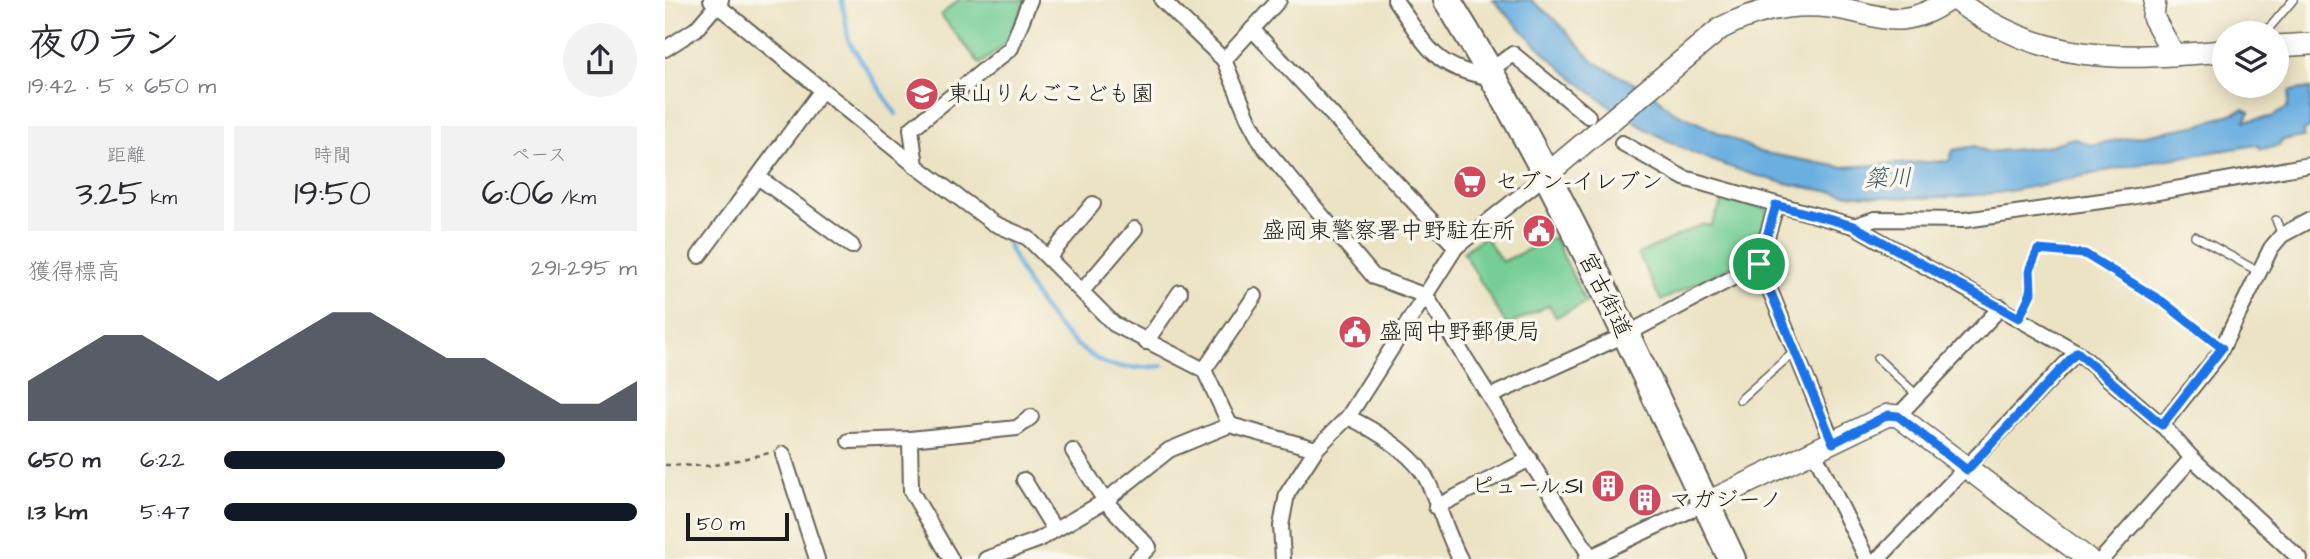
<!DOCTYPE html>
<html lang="ja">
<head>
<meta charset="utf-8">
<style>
  :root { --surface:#fff; --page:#f2f2f3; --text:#2b2b33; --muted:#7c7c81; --accent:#111827 }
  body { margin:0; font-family:"Architects Daughter","Klee One",sans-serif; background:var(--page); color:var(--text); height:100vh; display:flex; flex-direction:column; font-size:26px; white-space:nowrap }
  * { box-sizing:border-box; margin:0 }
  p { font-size:23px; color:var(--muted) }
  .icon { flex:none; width:38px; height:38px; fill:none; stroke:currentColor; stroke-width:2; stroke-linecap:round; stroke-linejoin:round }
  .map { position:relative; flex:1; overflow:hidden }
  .sheet { display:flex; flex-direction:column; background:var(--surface); width:665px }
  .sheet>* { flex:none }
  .fabs { position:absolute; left:1547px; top:21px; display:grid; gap:14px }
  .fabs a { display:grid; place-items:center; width:77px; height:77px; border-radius:50%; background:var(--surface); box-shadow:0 4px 18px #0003; font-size:35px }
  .scale { position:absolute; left:21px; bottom:18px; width:103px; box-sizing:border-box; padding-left:7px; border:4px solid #1c1c1c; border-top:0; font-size:19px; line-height:24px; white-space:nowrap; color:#1c1c1c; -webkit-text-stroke:5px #fbf7ec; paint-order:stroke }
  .pin { position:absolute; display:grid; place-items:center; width:60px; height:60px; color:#fff; margin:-30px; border:4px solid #fff; border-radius:50%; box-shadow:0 2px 7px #0007 }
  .round { display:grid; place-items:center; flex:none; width:74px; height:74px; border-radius:37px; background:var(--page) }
  .overview { display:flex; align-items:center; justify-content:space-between; height:119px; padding:0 28px }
  h1 { font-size:38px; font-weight:600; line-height:52px }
  .figures { display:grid; grid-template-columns:repeat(3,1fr); gap:10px; height:119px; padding:7px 28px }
  .figures div { display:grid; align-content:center; border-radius:0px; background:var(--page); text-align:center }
  .figures b { font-size:35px; font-weight:600 }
  .figures small { font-size:19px; font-weight:400 }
  .figures p { font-size:19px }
  .chart { height:196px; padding:14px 28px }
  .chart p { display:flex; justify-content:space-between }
  .chart svg { width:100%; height:126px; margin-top:7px; fill:var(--accent); opacity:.7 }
  ul { padding:0 28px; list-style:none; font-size:23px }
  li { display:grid; grid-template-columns:112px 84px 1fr; align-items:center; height:52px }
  li i { height:18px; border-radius:9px; background:var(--accent) }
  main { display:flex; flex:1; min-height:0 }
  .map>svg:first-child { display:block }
</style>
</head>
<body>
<main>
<section class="sheet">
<div class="overview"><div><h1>夜のラン</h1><p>19:42 · 5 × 650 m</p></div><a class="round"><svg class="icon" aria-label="share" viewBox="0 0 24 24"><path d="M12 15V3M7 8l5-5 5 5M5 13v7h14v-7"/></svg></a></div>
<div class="figures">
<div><p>距離</p><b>3.25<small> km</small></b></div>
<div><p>時間</p><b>19:50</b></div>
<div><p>ペース</p><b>6:06<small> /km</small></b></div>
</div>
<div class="chart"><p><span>獲得標高</span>291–295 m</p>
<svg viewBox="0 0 160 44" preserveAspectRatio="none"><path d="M0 44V30L10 22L20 14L30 14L40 22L50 30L60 22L70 14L80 6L90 6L100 14L110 22L120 22L130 30L140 38L150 38L160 30V44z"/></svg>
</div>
<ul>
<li><b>650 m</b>6:22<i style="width:68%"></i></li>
<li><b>1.3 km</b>5:47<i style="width:100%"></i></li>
</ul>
</section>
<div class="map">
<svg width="1645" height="559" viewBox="0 0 1645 559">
  <rect width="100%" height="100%" fill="#fbf7ec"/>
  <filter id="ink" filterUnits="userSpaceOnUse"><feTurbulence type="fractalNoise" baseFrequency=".0143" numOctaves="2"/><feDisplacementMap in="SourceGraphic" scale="14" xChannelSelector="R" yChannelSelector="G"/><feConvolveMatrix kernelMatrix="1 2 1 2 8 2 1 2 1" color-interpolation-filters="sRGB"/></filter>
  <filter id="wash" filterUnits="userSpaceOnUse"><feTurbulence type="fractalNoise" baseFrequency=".00686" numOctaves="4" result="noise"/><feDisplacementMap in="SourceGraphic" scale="28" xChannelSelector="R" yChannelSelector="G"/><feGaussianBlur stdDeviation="1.57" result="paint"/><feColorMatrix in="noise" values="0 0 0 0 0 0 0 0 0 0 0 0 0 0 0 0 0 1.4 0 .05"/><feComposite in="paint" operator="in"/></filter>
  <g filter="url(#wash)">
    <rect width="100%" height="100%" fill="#ece3c4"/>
    <g fill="#75ce95" stroke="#487558" stroke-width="2">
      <path d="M 293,0 L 361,0 L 340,44 L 315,64 L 276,15 Z"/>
      <path d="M 1059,198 L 1103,210 L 1086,257 L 996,301 L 973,254 L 1038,224 L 1046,226 Z"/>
      <path d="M 820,236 L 837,262 L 889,237 L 921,303 L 891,317 L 884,305 L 842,326 L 798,252 Z"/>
    </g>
    <path fill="#6aafe0" stroke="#43667e" stroke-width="2" d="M 828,0 L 866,0 L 891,20 L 929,62 L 990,95 L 1005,110 L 1095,152 L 1176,167 L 1284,161 L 1288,150 L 1310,146 L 1322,152 L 1379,147 L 1408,138 L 1425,145 L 1535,125 L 1579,109 L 1585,112 L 1580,121 L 1606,117 L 1622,108 L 1625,91 L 1645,88 L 1645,128 L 1639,131 L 1639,137 L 1617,140 L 1614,146 L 1596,149 L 1592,145 C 1549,152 1505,158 1461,167 C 1418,175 1375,187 1331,193 C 1181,211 1030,179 912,81 C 882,57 855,28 828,0 Z"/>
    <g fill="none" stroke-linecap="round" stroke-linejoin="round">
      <g stroke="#6aafe0" stroke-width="4.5">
        <path d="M 177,0 L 184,42 L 231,114"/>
        <path d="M 340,238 C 360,285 391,339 439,363 C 454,370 482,367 498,366"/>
      </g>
    </g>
  </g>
  <g filter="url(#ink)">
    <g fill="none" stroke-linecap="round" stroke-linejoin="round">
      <defs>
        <g id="lane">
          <path d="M 1600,33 L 1628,0"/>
          <path d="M 1611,220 L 1617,235"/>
          <path d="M 1530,236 L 1594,272"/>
          <path d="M 1354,318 L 1366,293 L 1365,268 L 1373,250 L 1420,254 L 1498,302 L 1556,348"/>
          <path d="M 1212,358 L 1252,395"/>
          <path d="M 1075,400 L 1130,351"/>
        </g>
        <g id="street">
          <path d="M 46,0 L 251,166 L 328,223 L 363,238 L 449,324 L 539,370 L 565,425"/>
          <path d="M 497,0 L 559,60 L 614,0"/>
          <path d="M 730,0 C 763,47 768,69 829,78"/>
          <path d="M 587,29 L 791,247"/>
          <path d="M 0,49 L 31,29 L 56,0"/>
          <path d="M 559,60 L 584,120 L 598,146 L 709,277 L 761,296 L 927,559"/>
          <path d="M 825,70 L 848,54 L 923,116"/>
          <path d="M 957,143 L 1019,178 L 1189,226 L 1412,352 L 1497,425 L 1527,458 L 1635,559"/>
          <path d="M 251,166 L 246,129 L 346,48 L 365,0"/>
          <path d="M 93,177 L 187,246"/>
          <path d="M 1111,206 L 1094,264 L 1168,443"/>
          <path d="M 1189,226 L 1210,219 L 1300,220 L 1465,197 L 1645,165"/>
          <path d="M 34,256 L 157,90"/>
          <path d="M 384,257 L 428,204"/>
          <path d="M 418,290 L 470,229"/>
          <path d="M 481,342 L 515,292"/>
          <path d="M 539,370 L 590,296"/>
          <path d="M 826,396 L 960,335 L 1094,264"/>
          <path d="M 1233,416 L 1336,307"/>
          <path d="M 683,417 C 710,430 750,454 763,482 C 775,508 782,534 795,559"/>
          <path d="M 1497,425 L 1554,354 L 1606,248 L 1617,235 L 1645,220"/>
          <path d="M 245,439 L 246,491 L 286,559"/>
          <path d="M 184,441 L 245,439 L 352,428 L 366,417"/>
          <path d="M 408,451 L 440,501 L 484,547 L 472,559"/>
          <path d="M 1149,452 L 1202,559"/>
          <path d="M 118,454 L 152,559"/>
          <path d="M 359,480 L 389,529"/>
          <path d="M 771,507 L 865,459"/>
          <path d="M 321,559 L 373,540 L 440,501 L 504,450 L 565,425 L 651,449"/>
          <path d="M 618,559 L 616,526 L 622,494 L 651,449 L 683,417 L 791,247 L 880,176"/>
          <path d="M 921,559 L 1041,503"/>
          <path d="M 1213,559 L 1412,352"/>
          <path d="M 1437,559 L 1527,458"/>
        </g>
        <g id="secondary">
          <path d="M 1290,0 C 1381,65 1452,60 1559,51"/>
          <path d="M 1490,0 L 1488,17 L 1509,55"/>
          <path d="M 1612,46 L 1645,44"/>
          <path d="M 880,176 L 1056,28 C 1088,12 1118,4 1154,6 C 1210,9 1230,37 1283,0"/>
          <path d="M 1041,503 L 1223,415 L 1233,416 L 1423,559"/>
        </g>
        <path id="highway" d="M 782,0 C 892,177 978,371 1067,559"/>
      </defs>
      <use href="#lane" stroke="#656257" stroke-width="10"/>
      <use href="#street" stroke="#656257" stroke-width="18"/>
      <use href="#secondary" stroke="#656257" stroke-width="24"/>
      <use href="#highway" stroke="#656257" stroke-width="30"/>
      <path stroke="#656257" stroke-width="2.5" stroke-dasharray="5 5" stroke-linecap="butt" d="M 0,465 L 46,466 L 104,453"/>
      <use href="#lane" stroke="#fff" stroke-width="7"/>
      <use href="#street" stroke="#fff" stroke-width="14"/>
      <use href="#secondary" stroke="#fff" stroke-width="21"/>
      <use href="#highway" stroke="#fff" stroke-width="26"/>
    </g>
  </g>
  <g fill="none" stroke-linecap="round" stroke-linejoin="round" filter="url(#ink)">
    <defs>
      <path id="route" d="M 1111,205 L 1189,226 L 1354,318 L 1366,293 L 1365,268 L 1373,250 L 1420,254 L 1498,302 L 1557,348 L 1497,425 L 1412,352 L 1302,470 L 1233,416 L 1223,415 L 1168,443 L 1094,264 Z"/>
    </defs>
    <use href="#route" stroke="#fff" stroke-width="14"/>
    <use href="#route" stroke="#1a73e8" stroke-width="9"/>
  </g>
  <defs>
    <symbol id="school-disc" viewBox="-11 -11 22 22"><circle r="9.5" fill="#d1495b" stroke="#fbf7ec"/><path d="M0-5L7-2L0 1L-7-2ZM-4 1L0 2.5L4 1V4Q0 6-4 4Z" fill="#fff"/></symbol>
    <symbol id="supermarket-disc" viewBox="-11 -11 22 22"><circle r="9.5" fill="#d1495b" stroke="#fbf7ec"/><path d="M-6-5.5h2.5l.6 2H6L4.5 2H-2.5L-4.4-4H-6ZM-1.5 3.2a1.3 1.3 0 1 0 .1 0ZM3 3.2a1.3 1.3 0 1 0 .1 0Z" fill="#fff"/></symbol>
    <symbol id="civic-disc" viewBox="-11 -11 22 22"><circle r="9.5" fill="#d1495b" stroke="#fbf7ec"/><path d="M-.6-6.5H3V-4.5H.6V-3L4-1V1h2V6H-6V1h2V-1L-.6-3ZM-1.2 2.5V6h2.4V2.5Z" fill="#fff"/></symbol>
    <symbol id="building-disc" viewBox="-11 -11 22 22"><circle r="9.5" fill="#d1495b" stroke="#fbf7ec"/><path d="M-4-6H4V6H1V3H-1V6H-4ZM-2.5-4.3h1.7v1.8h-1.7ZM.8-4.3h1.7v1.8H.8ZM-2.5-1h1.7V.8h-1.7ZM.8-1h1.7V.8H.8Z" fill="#fff"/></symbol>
  </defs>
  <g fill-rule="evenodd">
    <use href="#school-disc" x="238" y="75" width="38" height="38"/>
    <use href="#supermarket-disc" x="786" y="163" width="38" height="38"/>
    <use href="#civic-disc" x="855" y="212" width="38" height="38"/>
    <use href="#civic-disc" x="671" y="313" width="38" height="38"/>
    <use href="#building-disc" x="924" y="467" width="38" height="38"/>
    <use href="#building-disc" x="961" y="481" width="38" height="38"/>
  </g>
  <g text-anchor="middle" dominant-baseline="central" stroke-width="7" stroke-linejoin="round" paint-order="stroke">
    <g font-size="23" fill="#1c1c1c" stroke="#fbf7ec" text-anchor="start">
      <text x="282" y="94">東山りんごこども園</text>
      <text x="830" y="182">セブン-イレブン</text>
      <text x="850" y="231" text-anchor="end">盛岡東警察署中野駐在所</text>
      <text x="714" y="332">盛岡中野郵便局</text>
      <text x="918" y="486" text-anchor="end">ピュール.SI</text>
      <text x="1004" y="500">マガジーノ</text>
    </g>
    <g font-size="23" fill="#1c1c1c" stroke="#fbf7ec">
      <text transform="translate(940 295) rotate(64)">宮古街道</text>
    </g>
    <g font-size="24" font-style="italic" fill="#3b576a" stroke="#fbf7ec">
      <text transform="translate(1223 179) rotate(-2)">簗川</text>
    </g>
  </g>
</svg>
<div class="fabs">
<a><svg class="icon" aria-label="layers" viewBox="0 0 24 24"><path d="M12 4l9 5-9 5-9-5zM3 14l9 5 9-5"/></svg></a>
</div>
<div class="scale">50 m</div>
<div class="pin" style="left:1094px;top:264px;background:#1e9e55"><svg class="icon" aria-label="arrive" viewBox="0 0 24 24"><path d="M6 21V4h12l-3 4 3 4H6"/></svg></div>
</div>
</main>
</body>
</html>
